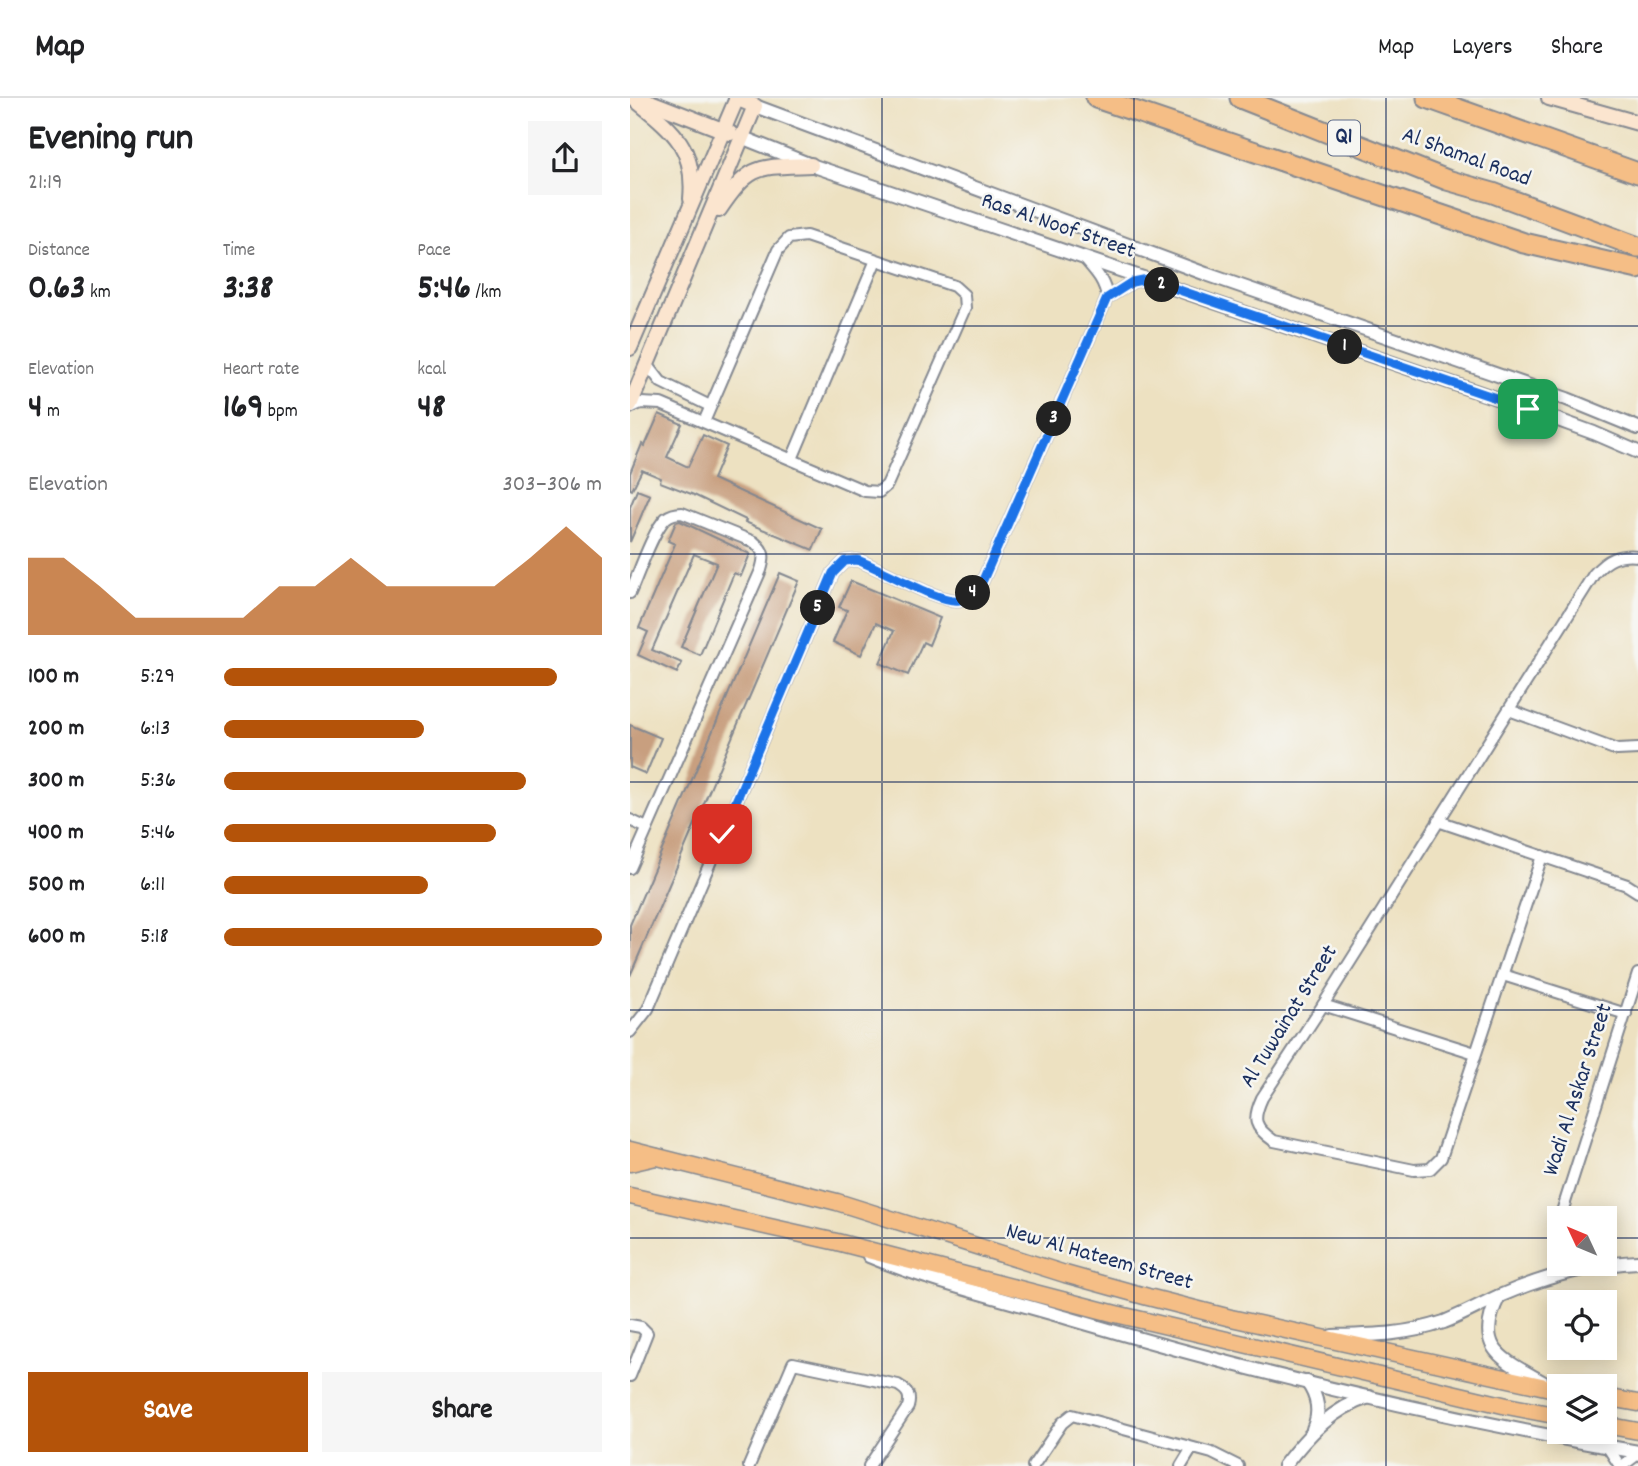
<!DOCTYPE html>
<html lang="en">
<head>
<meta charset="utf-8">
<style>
  :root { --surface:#fff; --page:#f6f6f6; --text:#202124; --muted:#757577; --line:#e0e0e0; --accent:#b45309 }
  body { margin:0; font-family:Dekko,sans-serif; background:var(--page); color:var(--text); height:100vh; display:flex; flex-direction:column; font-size:26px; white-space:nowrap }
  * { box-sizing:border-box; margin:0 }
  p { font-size:23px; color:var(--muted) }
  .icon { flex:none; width:38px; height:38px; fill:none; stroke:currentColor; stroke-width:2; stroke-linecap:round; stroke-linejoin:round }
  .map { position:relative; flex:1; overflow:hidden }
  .drawer { display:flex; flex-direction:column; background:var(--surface); width:630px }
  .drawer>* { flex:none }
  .needle { width:46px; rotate:314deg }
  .controls { position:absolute; left:917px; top:1108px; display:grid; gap:14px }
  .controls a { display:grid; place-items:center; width:70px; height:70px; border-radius:0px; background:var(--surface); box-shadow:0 4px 18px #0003; font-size:35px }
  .pin { position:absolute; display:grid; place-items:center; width:60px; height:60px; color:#fff; margin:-30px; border-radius:14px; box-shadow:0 4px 10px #0006 }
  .km { position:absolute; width:35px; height:35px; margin:-18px; border-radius:50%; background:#222; color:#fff; font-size:19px; line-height:35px; text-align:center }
  .round { display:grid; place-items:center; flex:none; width:74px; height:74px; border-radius:0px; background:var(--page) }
  .head { display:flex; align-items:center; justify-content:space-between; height:119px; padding:0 28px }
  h1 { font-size:38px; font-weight:800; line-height:52px }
  .metrics { display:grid; grid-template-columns:repeat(3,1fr); gap:10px; height:119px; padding:7px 28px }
  .metrics div { display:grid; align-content:center }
  .metrics b { font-size:35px; font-weight:800 }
  .metrics small { font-size:19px; font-weight:400 }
  .metrics p { font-size:19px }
  .chart { height:196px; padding:14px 28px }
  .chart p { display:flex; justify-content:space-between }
  .chart svg { width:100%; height:126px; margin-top:7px; fill:var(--accent); opacity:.7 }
  .primary-button { display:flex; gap:14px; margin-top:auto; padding:14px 28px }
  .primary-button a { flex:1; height:80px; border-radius:0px; background:var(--accent); color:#fff; font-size:28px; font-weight:800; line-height:80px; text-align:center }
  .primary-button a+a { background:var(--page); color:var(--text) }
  ul { padding:0 28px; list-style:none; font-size:23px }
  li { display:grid; grid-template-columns:112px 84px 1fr; align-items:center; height:52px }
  li i { height:18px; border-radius:9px; background:var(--accent) }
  header { display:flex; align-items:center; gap:42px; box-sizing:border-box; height:98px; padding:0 35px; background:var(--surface); border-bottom:2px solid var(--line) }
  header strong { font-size:33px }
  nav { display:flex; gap:38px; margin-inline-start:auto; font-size:24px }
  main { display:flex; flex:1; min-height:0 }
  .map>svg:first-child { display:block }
</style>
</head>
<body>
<header>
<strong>Map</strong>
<nav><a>Map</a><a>Layers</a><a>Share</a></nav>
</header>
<main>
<section class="drawer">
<div class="head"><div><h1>Evening run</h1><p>21:19</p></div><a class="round"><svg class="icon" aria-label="share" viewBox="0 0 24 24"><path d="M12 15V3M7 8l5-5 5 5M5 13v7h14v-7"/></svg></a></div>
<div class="metrics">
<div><p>Distance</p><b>0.63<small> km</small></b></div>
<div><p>Time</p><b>3:38</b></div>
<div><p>Pace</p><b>5:46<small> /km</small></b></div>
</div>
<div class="metrics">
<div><p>Elevation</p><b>4<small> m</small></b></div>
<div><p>Heart rate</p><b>169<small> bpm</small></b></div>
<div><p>kcal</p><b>48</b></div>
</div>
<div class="chart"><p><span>Elevation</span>303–306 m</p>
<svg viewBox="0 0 160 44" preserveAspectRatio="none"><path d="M0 44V17L10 17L20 27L30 38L40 38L50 38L60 38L70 27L80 27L90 17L100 27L110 27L120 27L130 27L140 17L150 6L160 17V44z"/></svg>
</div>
<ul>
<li><b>100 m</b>5:29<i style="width:88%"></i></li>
<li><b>200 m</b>6:13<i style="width:53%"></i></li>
<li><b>300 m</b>5:36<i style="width:80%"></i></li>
<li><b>400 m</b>5:46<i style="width:72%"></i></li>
<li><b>500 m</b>6:11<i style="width:54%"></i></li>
<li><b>600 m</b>5:18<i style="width:100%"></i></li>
</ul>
<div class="primary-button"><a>Save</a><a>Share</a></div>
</section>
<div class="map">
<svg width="1008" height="1368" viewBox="0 0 1008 1368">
  <rect width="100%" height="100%" fill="#f6f6f2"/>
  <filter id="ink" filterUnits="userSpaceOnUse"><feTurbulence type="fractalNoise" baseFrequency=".0143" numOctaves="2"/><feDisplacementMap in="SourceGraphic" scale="14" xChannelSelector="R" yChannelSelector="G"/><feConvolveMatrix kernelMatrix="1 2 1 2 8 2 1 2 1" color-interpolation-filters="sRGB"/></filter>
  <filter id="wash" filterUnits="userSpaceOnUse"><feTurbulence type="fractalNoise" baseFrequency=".00686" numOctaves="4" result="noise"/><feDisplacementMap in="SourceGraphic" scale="28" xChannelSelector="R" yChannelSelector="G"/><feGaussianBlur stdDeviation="1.57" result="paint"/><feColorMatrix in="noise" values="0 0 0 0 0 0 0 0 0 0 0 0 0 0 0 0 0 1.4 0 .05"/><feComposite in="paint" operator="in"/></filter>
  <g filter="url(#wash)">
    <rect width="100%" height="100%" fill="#ede1c1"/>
    <g id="blocks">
      <g fill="#c89f7f">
        <path d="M 29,316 L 52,326 L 37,359 L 58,369 L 73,337 L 97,348 L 83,381 L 192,431 L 183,452 L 115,424 L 116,422 L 64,397 L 30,384 L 31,380 L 12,372 L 2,392 L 0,391 L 0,375 L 12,346 L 15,348 Z"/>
        <path d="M 7,392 L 20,397 L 0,444 L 0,409 Z"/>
        <path d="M 50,423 L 120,456 L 111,478 L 104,475 L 70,557 L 51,549 L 87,465 L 64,456 L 22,552 L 52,565 L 47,575 L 8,557 L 18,534 L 9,530 L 45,446 L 38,443 L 46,424 Z"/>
        <path d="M 150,475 L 169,483 L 0,878 L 0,827 Z"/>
        <path d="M 221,483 L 310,520 L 299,547 L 293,544 L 278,577 L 250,565 L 264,533 L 246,525 L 231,557 L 203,544 L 217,512 L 209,509 Z"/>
        <path d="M 0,627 L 31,640 L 16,676 L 0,669 Z"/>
      </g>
    </g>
  </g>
  <g filter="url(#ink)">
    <use href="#blocks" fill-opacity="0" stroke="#848890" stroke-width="2"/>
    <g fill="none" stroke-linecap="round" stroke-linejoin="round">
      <defs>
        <g id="minor">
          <path d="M 453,159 C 464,172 475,182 477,200"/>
          <path d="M 17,266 L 31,284 L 80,308"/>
          <path d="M 0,310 L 11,305 L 31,306 L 235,393 L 249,394 L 257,387 L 335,210 L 334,197 L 324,188 L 176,138 L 159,140 L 148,152 L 74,324"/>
          <path d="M 162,361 L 246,162"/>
          <path d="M 0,495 C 8,477 23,432 36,420 C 41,416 46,415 52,415 L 124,444 C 135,453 135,459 131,472 L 0,770"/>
          <path d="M 879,612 L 987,652 L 1008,651"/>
          <path d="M 0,722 L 17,730"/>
          <path d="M 808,723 L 997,787 L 1008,794"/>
          <path d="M 912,758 L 811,1060 L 800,1071 L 784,1072 L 644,1043 C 624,1029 622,1022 632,1000 L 693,907 L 964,476 C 977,461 988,456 1008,458"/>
          <path d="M 873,877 L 996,916"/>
          <path d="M 693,907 L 845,955"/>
          <path d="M 0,934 L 18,911 L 203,475 L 215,463 L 227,462 C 251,470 308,505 329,502 C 341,500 347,491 353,482 L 477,200 L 502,184 L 517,181"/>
          <path d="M 930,1120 L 1008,876"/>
          <path d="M 0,1227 L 11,1229 L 17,1235 L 0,1278"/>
          <path d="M 977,1348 L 990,1368"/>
          <path d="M 119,1368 L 163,1265 L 268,1287 C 278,1293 281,1298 278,1309 L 239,1368"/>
          <path d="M 403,1368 L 432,1325 L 442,1317 L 582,1355 L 608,1368"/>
          <path d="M 551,1368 L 562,1350"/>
          <path d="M 992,1368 L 1008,1356"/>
        </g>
        <g id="tertiary">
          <path d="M 125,8 L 576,176 L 937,301 L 1008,330"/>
          <path d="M 111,39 L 181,67 L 898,311 L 964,335 L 1008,354"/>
          <path d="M 239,1158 C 304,1185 374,1201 441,1221 C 627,1276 817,1321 1008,1354"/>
          <path d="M 869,1198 C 842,1252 873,1261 916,1286"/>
          <path d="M 702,1238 C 743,1237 775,1237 814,1224 C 832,1217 850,1207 867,1199 C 911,1180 960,1166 1008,1164"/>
          <path d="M 677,1284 C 688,1299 691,1314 683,1331"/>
          <path d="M 654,1368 C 677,1338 702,1310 739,1299"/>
        </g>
        <g id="secondary">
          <path d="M 3,0 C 41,31 66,47 61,101"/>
          <path d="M 10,0 L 100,35"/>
          <path d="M 919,0 L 1008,25"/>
          <path d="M 89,112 C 121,65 127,69 181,67"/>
          <path d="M 0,250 L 107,0"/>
          <path d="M 0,307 L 125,8 L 106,0"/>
        </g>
        <g id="primary">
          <path d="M 0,1052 L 207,1104 L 435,1176 L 518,1199 L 601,1220 L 929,1292"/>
          <path d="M 0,1065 L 26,1059"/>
          <path d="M 0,1098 L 207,1144 L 486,1216 L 877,1308 L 929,1318"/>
          <path d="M 975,1299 L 1008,1305"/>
          <path d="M 975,1327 L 1008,1333"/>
        </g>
        <g id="motorway">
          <path d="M 466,0 L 894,145 L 1008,171"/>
          <path d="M 610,0 L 817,82 L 863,95 L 1008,149"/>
          <path d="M 797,0 L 1008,75"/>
        </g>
      </defs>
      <use href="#minor" stroke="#848890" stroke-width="14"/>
      <use href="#tertiary" stroke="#848890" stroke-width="16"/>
      <use href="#secondary" stroke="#848890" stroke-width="18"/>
      <use href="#primary" stroke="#848890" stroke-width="19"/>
      <use href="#motorway" stroke="#848890" stroke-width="23"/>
      <use href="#minor" stroke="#fff" stroke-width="10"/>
      <use href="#tertiary" stroke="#fff" stroke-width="12"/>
      <use href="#secondary" stroke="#fbe5cf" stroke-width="14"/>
      <use href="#primary" stroke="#f5be86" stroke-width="16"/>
      <use href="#motorway" stroke="#f5be86" stroke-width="19"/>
    </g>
  </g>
  <g fill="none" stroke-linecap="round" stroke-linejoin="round" filter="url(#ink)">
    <defs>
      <path id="route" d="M 92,736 L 203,475 L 215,463 L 227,462 C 251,470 308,505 329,502 C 341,500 347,492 353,482 L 477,200 L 502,184 L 517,181 L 898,311"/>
    </defs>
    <use href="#route" stroke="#fff" stroke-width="14"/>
    <use href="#route" stroke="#1a73e8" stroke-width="9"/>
  </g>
  <path fill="none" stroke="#1b2f5e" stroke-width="2" stroke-opacity="0.55" d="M 252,0 L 252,1368M 504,0 L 504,1368M 756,0 L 756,1368M 0,228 L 1008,228M 0,456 L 1008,456M 0,684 L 1008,684M 0,912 L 1008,912M 0,1140 L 929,1140M 975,1140 L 1008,1140"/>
  <g text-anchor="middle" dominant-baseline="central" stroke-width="5" stroke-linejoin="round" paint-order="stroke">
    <rect fill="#f6f6f2" stroke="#5d6b8a" stroke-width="2" x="698" y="22.5" width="32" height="35" rx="5"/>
    <g font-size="21" font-weight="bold" fill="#1b2f5e">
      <text x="714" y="40">Q1</text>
    </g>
    <g font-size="23" fill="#1b2f5e" stroke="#f6f6f2">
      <text transform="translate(836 60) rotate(20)">Al Shamal Road</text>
      <text transform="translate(428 129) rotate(19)">Ras Al Noof Street</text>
      <text transform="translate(660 919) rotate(-58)">Al Tuwainat Street</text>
      <text transform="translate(949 992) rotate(-72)">Wadi Al Askar Street</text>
      <text transform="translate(469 1160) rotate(16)">New Al Hateem Street</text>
    </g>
  </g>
</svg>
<div class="controls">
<a><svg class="needle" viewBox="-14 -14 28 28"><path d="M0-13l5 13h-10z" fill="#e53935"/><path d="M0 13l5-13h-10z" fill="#757577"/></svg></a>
<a><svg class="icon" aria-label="locate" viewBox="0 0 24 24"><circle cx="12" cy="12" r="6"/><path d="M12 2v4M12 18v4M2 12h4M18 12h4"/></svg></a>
<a><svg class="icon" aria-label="layers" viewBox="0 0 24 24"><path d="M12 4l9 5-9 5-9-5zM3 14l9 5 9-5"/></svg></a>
</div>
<div class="pin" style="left:898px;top:311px;background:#1e9e55"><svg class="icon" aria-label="arrive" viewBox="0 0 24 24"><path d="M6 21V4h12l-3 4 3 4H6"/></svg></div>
<div class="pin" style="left:92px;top:736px;background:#d93025"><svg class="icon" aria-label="check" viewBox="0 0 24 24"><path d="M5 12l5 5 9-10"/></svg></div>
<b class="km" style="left:715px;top:249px">1</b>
<b class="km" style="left:532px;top:187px">2</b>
<b class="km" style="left:424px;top:321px">3</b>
<b class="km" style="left:343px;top:495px">4</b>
<b class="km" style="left:188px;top:510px">5</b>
</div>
</main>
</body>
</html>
